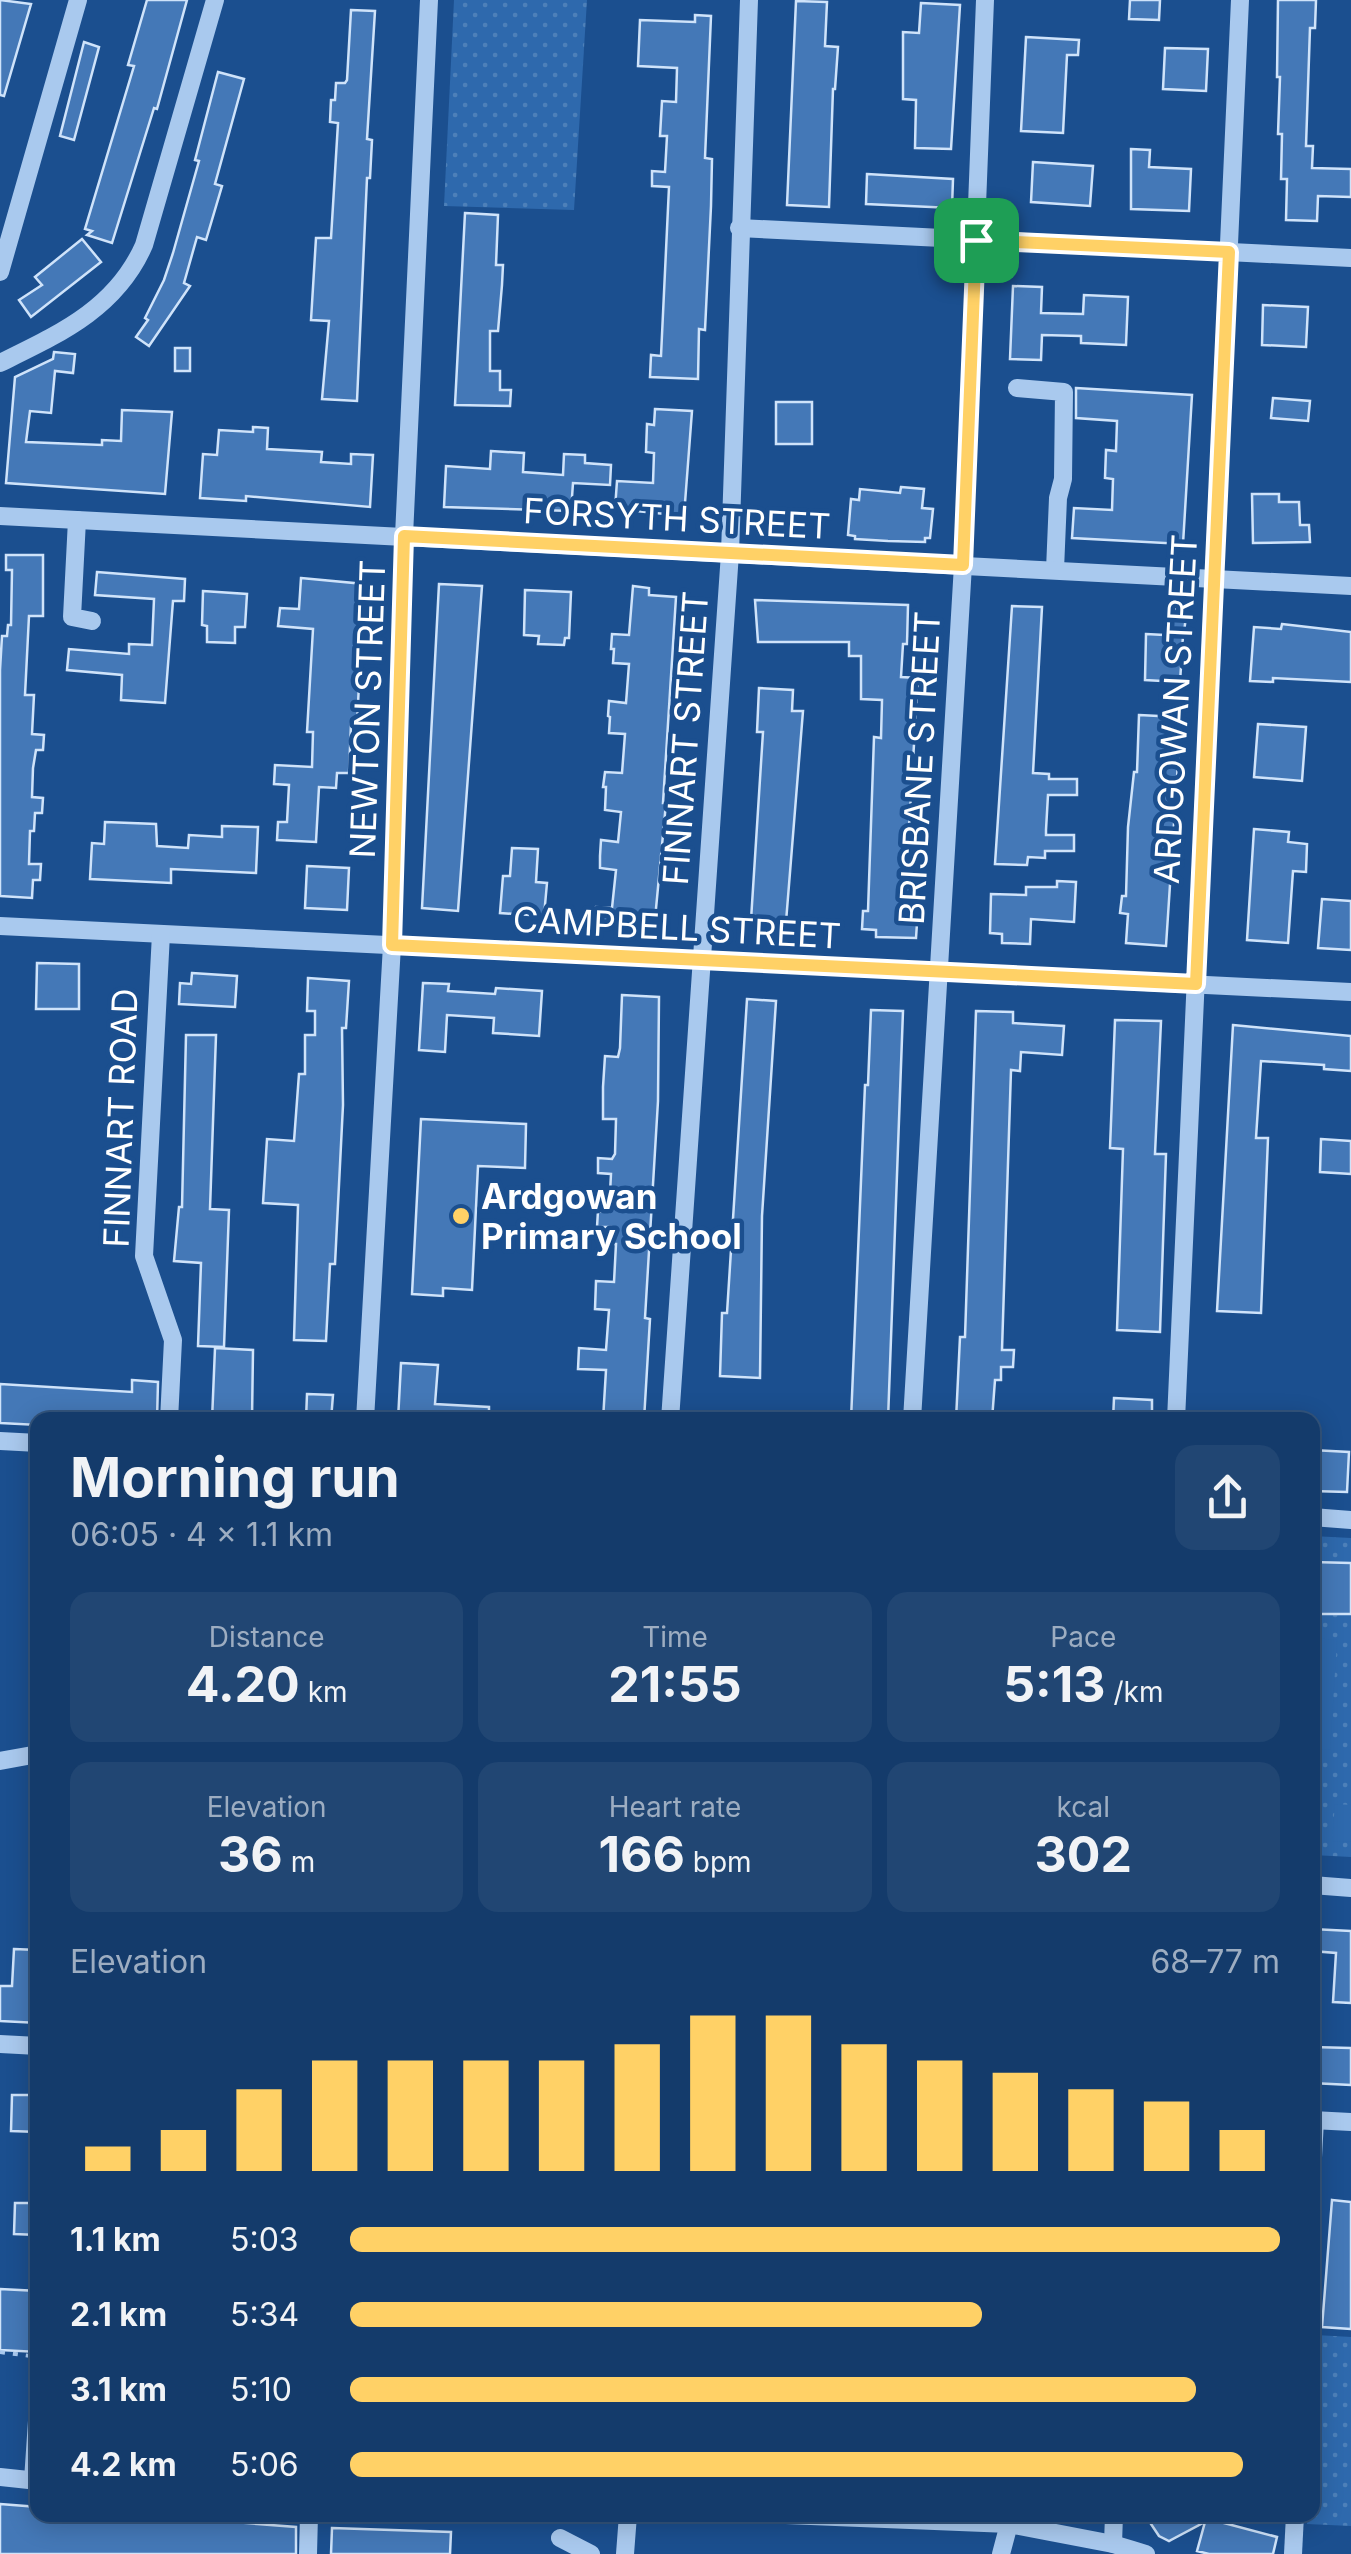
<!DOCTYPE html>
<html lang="en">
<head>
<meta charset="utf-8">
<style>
  :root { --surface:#143b6b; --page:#214673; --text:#f1f3f6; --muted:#9dadc1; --line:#33557e; --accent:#ffd166 }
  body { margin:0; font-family:Inter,sans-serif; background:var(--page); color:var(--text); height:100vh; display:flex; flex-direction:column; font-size:38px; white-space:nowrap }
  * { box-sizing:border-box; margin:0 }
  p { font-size:32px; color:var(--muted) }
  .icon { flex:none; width:55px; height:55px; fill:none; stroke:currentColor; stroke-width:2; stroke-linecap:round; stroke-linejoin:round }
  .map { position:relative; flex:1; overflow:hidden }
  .sheet { position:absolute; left:30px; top:1412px; width:1290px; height:1110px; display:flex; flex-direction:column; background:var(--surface); border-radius:20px; box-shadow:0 5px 25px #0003,0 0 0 2px var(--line) }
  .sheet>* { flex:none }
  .pin { position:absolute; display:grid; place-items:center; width:85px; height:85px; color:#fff; margin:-42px; border-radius:20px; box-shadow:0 5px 15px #0006 }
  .round { display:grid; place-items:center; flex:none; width:105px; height:105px; border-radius:20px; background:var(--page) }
  .summary { display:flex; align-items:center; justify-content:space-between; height:170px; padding:0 40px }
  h1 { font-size:55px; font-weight:700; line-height:75px }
  .metrics { display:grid; grid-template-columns:repeat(3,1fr); gap:15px; height:170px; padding:10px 40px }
  .metrics div { display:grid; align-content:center; border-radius:20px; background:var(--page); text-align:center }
  .metrics b { font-size:50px; font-weight:700 }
  .metrics small { font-size:28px; font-weight:400 }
  .metrics p { font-size:28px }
  .chart { height:280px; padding:20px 40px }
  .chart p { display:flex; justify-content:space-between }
  .chart svg { width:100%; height:180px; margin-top:10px; stroke:var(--accent); stroke-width:6 }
  ul { padding:0 40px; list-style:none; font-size:32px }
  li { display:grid; grid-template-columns:160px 120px 1fr; align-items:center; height:75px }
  li i { height:25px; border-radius:12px; background:var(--accent) }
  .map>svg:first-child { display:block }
</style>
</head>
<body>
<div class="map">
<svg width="1351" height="2554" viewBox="0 0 1351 2554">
  <defs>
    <pattern id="park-dots" width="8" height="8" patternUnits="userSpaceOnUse" patternTransform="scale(2.5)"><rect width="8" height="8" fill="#2e69ad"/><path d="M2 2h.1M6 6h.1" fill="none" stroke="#4d80b9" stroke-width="1.8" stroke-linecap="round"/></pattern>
  </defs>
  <rect width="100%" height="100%" fill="#1b4f8f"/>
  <g fill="url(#park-dots)">
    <path d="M 454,0 L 587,0 L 574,210 L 444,206 Z"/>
    <path d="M 1312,1536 L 1351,1538 L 1351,1857 L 1313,1855 Z"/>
    <path d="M 1316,2335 L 1351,2337 L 1351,2526 L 1307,2524 L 1308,2515 L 1312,2515 Z"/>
  </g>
  <g fill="#2e69ad">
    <path d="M 1313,1638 L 1337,1640 L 1330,1750 L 1313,1748 Z"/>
    <path d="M 1335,1804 L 1351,1805 L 1351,1842 L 1332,1841 Z"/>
  </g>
  <g fill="#4478b7" stroke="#cfe3fa" stroke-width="2.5">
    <path d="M 0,0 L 31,4 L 4,96 L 0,95 Z"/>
    <path d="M 147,0 L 187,0 L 157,109 L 154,108 L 112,243 L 87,235 L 92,231 L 85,229 L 134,66 L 128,65 Z"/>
    <path d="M 1130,0 L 1160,0 L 1159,20 L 1129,19 Z"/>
    <path d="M 1278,0 L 1316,0 L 1315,28 L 1310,28 L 1306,146 L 1313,146 L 1312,168 L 1351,169 L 1351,197 L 1318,196 L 1317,221 L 1286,220 L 1287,179 L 1281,179 L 1282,134 L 1278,134 L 1280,77 L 1277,77 Z"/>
    <path d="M 796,1 L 827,2 L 825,46 L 838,47 L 835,89 L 833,89 L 829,207 L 787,205 Z"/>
    <path d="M 921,3 L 960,5 L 951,149 L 915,148 L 916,100 L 903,99 L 903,32 L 919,33 Z"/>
    <path d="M 351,10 L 375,11 L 367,139 L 372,140 L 370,178 L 367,178 L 357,401 L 322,399 L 329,321 L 311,320 L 316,238 L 331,238 L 338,123 L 330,122 L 331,100 L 335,100 L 336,83 L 345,83 L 347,80 Z"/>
    <path d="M 695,15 L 711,16 L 705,158 L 712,159 L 711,206 L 705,330 L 699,329 L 698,379 L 650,377 L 651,355 L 661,356 L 669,187 L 652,186 L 652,171 L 665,172 L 667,136 L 660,136 L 662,101 L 676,102 L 677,68 L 638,66 L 640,20 L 695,22 Z"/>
    <path d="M 1026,37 L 1079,40 L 1078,55 L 1067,55 L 1063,133 L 1021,131 Z"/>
    <path d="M 84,42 L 99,47 L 74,140 L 60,136 Z"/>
    <path d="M 1165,48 L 1208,49 L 1206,91 L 1163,89 Z"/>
    <path d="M 218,72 L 244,79 L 215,184 L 222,186 L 206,240 L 197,237 L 184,283 L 190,286 L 149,346 L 136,337 L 148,320 L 145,318 L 164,280 L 173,253 L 199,161 L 195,160 Z"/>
    <path d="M 1131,149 L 1150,150 L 1149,167 L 1191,169 L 1189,211 L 1131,209 Z"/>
    <path d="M 1033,162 L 1093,166 L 1090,206 L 1031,202 Z"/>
    <path d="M 867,174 L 953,179 L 952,208 L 866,204 Z"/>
    <path d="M 465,213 L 498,215 L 496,265 L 503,265 L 502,285 L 498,331 L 490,331 L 490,371 L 500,371 L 500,390 L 511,390 L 510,406 L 455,405 Z"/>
    <path d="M 82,239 L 101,262 L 31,317 L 19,300 L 42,285 L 35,277 Z"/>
    <path d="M 1013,286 L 1042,287 L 1041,313 L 1083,314 L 1084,295 L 1128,297 L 1126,345 L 1081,343 L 1081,336 L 1042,335 L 1041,360 L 1010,359 Z"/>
    <path d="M 1263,305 L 1308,307 L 1306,347 L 1262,345 Z"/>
    <rect x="175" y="348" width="15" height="23"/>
    <path d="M 54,352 L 75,354 L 73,373 L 55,371 L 51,413 L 30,411 L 26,442 L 102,445 L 102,440 L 121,441 L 122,410 L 172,412 L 165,494 L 6,483 L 15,377 L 53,359 Z"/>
    <path d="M 1076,388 L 1192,395 L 1183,544 L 1072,538 L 1074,508 L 1112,510 L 1113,479 L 1105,478 L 1106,450 L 1116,451 L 1117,421 L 1076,418 Z"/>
    <path d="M 1273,398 L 1310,401 L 1308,421 L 1271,418 Z"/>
    <rect x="776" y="402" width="36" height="42"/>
    <path d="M 655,409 L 692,411 L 684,516 L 615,509 L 617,481 L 653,483 L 654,453 L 646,452 L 647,424 L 654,425 Z"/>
    <path d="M 253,427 L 268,428 L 267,449 L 322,452 L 321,462 L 351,464 L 351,454 L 373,455 L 370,507 L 246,496 L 246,501 L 200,498 L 203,454 L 217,455 L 219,430 L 253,432 Z"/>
    <path d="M 491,451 L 524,453 L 523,472 L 563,475 L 564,454 L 585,455 L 585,463 L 611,465 L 610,485 L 573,483 L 571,511 L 444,507 L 446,466 L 490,469 Z"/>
    <path d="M 901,487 L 924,489 L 922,508 L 933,509 L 930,538 L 925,538 L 925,542 L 888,541 L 855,539 L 855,536 L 848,535 L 851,499 L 859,500 L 860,489 L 900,493 Z"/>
    <path d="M 1252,494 L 1279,494 L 1279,502 L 1299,502 L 1300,525 L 1309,525 L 1310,542 L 1253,543 Z"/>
    <path d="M 6,555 L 43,555 L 43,616 L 29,616 L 25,695 L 34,695 L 32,734 L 44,735 L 43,750 L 36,750 L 33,768 L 32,797 L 43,798 L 42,813 L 35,813 L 34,831 L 30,831 L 29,864 L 41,864 L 40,880 L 33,880 L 32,898 L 0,896 L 0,670 L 2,636 L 7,636 L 8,625 L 11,625 L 12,570 L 6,570 Z"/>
    <path d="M 97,572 L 185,579 L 184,601 L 173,601 L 165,703 L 121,700 L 122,675 L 67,670 L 69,649 L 129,654 L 129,644 L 152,645 L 154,599 L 95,595 Z"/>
    <path d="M 301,578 L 364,584 L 357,724 L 351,724 L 349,773 L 337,773 L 336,788 L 319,787 L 316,842 L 277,840 L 278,822 L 287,822 L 289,785 L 274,784 L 275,765 L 312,767 L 313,732 L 307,732 L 313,629 L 278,626 L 280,608 L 299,609 Z"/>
    <path d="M 439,584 L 482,586 L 458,911 L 422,908 Z"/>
    <path d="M 633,586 L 649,588 L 649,595 L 676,597 L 663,803 L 666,803 L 655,919 L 627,916 L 626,925 L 594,922 L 596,907 L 612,908 L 616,870 L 600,868 L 600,856 L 601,840 L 618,842 L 621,812 L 605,810 L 606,787 L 603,787 L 605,772 L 622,773 L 625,734 L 609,733 L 610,717 L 608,716 L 609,701 L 626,703 L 629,664 L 613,663 L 614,649 L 611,649 L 612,634 L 629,635 Z"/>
    <path d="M 525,590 L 571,592 L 569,638 L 565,638 L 564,645 L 538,644 L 539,636 L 524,635 Z"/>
    <path d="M 203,591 L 247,594 L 245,627 L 235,627 L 235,643 L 207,642 L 207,626 L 202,625 Z"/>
    <path d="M 755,600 L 908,605 L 907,644 L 903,644 L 901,677 L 918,678 L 908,844 L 911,844 L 910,879 L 920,879 L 916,938 L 876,937 L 876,930 L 862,929 L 863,911 L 868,911 L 874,737 L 881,738 L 882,700 L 861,699 L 861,656 L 849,656 L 849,642 L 758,642 Z"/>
    <path d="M 1012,606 L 1042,607 L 1033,773 L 1049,774 L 1049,779 L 1077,779 L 1077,795 L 1048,795 L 1046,830 L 1046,835 L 1074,835 L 1074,851 L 1045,851 L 1045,858 L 1028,857 L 1027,865 L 995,864 Z"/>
    <path d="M 1172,608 L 1187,609 L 1184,632 L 1169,630 Z"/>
    <path d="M 1282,624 L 1351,632 L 1351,682 L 1273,678 L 1273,682 L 1250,681 L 1254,627 L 1281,629 Z"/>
    <path d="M 1146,634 L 1183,636 L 1180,682 L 1145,680 Z"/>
    <path d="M 759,688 L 793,690 L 792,711 L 803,711 L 786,922 L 751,920 L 763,732 L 757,732 Z"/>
    <path d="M 1139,715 L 1178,717 L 1177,747 L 1179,747 L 1166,946 L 1126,943 L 1128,914 L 1120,913 L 1122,896 L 1126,896 L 1128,827 L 1134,772 L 1137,772 Z"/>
    <path d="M 1258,724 L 1306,727 L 1302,781 L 1254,777 Z"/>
    <path d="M 105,822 L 156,824 L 157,846 L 188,848 L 189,835 L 222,837 L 222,826 L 258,827 L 256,873 L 171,869 L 171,883 L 90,879 L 92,843 L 104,844 Z"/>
    <path d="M 1254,829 L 1289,832 L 1288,842 L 1307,844 L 1306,872 L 1293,871 L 1288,943 L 1247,940 Z"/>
    <path d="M 512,848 L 538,849 L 536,882 L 547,883 L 544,916 L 500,913 L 503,876 L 510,876 Z"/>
    <path d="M 307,866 L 349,868 L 347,910 L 305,908 Z"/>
    <path d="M 1057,881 L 1076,882 L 1074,922 L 1031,919 L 1030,944 L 1002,943 L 1002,934 L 990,933 L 991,894 L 1026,895 L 1026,887 L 1057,887 Z"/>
    <path d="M 1322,899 L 1351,901 L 1351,950 L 1318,948 Z"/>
    <path d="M 37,963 L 79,964 L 79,1009 L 36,1009 Z"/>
    <path d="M 192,973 L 237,976 L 235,1007 L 179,1004 L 180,983 L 191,984 Z"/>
    <path d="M 308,978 L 349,981 L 346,1028 L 342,1028 L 343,1105 L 335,1264 L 330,1264 L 326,1341 L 294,1340 L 298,1205 L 263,1203 L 267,1139 L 294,1141 L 299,1074 L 305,1074 L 305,1035 L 315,1035 L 315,1011 L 307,1011 Z"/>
    <path d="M 423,983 L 449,984 L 448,991 L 495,994 L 496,988 L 542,991 L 539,1036 L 493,1033 L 494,1018 L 447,1015 L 445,1052 L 419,1050 Z"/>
    <path d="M 622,995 L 659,997 L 658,1101 L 645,1318 L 650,1319 L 644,1420 L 603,1420 L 606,1370 L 578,1369 L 579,1348 L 606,1350 L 609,1310 L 595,1309 L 596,1281 L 614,1282 L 616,1244 L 610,1244 L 611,1227 L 597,1227 L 598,1211 L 609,1212 L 611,1174 L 598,1173 L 598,1158 L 612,1159 L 615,1154 L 616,1119 L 603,1119 L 603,1087 L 605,1056 L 618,1057 L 620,1048 Z"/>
    <path d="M 747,999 L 776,1001 L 762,1216 L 760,1378 L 720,1376 L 722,1313 L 727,1313 Z"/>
    <path d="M 871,1010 L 903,1011 L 888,1420 L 851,1420 L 865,1085 L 868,1085 Z"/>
    <path d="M 976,1011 L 1013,1012 L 1013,1023 L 1064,1026 L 1062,1055 L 1021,1052 L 1020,1071 L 1011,1070 L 1002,1350 L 1014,1350 L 1013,1367 L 1001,1367 L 1001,1380 L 995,1380 L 992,1420 L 956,1420 L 960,1337 L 965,1337 Z"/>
    <path d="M 1115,1020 L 1161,1021 L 1155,1154 L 1166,1154 L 1160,1332 L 1117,1330 L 1123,1149 L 1110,1148 Z"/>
    <path d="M 1233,1025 L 1351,1036 L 1351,1071 L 1324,1069 L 1324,1065 L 1261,1061 L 1256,1138 L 1268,1138 L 1261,1313 L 1217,1311 Z"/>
    <path d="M 186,1035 L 216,1035 L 210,1209 L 229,1210 L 224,1347 L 198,1346 L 201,1263 L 174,1261 L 179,1207 L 182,1207 Z"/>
    <path d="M 421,1119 L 526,1124 L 525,1168 L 478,1166 L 472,1290 L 443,1288 L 443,1296 L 412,1294 Z"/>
    <path d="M 1321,1139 L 1351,1141 L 1351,1174 L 1320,1172 Z"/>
    <path d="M 215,1348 L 253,1350 L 252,1420 L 212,1420 Z"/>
    <path d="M 401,1363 L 438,1365 L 435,1404 L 489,1407 L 489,1420 L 398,1420 Z"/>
    <path d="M 132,1380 L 158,1382 L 157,1420 L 38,1420 L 38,1425 L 0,1423 L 0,1384 L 132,1392 Z"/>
    <path d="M 307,1394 L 333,1395 L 331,1420 L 306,1420 Z"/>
    <path d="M 1114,1398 L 1152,1400 L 1152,1420 L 1113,1420 Z"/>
    <path d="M 1312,1450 L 1349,1452 L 1347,1492 L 1312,1491 Z"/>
    <path d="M 1312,1562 L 1351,1563 L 1351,1614 L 1312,1614 Z"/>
    <path d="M 1312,1929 L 1351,1931 L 1351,2003 L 1333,2002 L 1336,1953 L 1312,1951 Z"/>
    <path d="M 14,1949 L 37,1950 L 38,2023 L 0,2021 L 0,1986 L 12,1986 Z"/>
    <path d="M 1312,2047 L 1351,2048 L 1351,2085 L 1312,2083 Z"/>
    <path d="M 12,2095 L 38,2095 L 38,2132 L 11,2131 Z"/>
    <path d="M 1332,2200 L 1351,2202 L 1351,2329 L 1322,2327 Z"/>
    <path d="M 15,2203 L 38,2203 L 38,2235 L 14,2234 Z"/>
    <path d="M 0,2289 L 38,2291 L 38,2352 L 0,2350 Z"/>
    <path d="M 0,2504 L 38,2507 L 38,2515 L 146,2515 L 296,2527 L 296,2554 L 0,2554 Z"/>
    <path d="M 1145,2515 L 1216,2515 L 1209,2519 L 1277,2537 L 1273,2554 L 1209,2554 L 1197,2551 L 1205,2522 L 1169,2541 L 1159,2536 Z"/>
    <path d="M 332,2528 L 451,2532 L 450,2554 L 331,2554 Z"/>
  </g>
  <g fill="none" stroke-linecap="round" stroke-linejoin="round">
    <path stroke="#a9c9ee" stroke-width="4" stroke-dasharray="5 8" stroke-linecap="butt" d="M 0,2352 L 38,2357"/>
    <g stroke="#a9c9ee" stroke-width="18">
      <path d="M 739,228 L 1351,258"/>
      <path d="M 0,272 L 78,0"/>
      <path d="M 0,363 C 59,334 116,309 144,245 L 215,0"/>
      <path d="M 1017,388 L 1064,392 L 1063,479 L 1058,498 L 1055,570"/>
      <path d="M 0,516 L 1351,586"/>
      <path d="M 77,520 L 72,617 L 92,621"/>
      <path d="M 0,926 L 1351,992"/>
      <path d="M 161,934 L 144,1256 L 173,1340 L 169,1420"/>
      <path d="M 365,1420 L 392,945 L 404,536 L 429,0"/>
      <path d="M 670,1420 L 730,553 L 749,0"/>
      <path d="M 912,1420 L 963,565 L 985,0"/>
      <path d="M 1176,1420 L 1240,0"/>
      <path d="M 0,1441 L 38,1443"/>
      <path d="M 1312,1517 L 1351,1520"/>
      <path d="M 0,1761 L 38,1754"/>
      <path d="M 1312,1885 L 1351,1888"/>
      <path d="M 0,2044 L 38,2046"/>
      <path d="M 1312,2120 L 1351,2122"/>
      <path d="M 1312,2176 L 1315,2120"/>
      <path d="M 0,2477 L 38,2481"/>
      <path d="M 33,2480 L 38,2406"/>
      <path d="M 786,2515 L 1009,2524 L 1113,2544 L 1146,2554"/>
      <path d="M 560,2538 L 591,2554"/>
      <path d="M 1113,2544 L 1114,2515"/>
      <path d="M 308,2554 L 309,2515"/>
      <path d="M 625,2554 L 628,2515"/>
      <path d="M 1001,2554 L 1009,2524"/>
      <path d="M 1293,2554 L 1295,2515"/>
    </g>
  </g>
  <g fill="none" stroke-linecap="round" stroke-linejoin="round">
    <defs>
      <path id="route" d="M 976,240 L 1229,252 L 1196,984 L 392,945 L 404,536 L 963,565 Z"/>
    </defs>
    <use href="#route" stroke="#fff" stroke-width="20"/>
    <use href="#route" stroke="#ffd166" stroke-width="12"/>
  </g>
  <circle fill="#ffd166" stroke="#1b4f8f" stroke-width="4" cx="461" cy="1216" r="10"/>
  <g text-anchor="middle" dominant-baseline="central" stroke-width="9" stroke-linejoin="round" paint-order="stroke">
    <g font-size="35" fill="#fff" stroke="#1b4f8f">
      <text transform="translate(677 518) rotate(3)">FORSYTH STREET</text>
      <text transform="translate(367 709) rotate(-88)">NEWTON STREET</text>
      <text transform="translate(1175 709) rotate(-87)">ARDGOWAN STREET</text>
      <text transform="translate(685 738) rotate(-86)">FINNART STREET</text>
      <text transform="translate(919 768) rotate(-87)">BRISBANE STREET</text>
      <text transform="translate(677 927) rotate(3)">CAMPBELL STREET</text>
      <text transform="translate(120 1118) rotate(-88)">FINNART ROAD</text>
    </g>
    <g font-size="35" font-weight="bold" fill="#fff" stroke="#1b4f8f" text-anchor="start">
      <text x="481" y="1196">Ardgowan<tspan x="481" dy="40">Primary School</tspan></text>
    </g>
  </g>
</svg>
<div class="pin" style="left:976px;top:240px;background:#1e9e55"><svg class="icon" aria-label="arrive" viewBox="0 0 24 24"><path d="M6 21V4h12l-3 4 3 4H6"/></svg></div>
<section class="sheet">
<div class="summary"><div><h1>Morning run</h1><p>06:05 · 4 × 1.1 km</p></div><a class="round"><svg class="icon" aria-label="share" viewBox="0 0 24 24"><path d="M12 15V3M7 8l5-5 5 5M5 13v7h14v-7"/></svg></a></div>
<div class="metrics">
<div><p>Distance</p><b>4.20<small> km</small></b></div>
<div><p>Time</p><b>21:55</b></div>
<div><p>Pace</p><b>5:13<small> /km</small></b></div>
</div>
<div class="metrics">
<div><p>Elevation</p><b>36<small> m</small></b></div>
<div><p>Heart rate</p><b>166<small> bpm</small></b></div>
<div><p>kcal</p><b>302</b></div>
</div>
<div class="chart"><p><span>Elevation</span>68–77 m</p>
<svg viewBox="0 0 160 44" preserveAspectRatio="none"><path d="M5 44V38M15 44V34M25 44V24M35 44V17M45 44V17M55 44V17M65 44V17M75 44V13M85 44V6M95 44V6M105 44V13M115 44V17M125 44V20M135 44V24M145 44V27M155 44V34"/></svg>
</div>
<ul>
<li><b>1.1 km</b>5:03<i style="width:100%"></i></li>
<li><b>2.1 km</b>5:34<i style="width:68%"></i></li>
<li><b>3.1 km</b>5:10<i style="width:91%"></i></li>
<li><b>4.2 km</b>5:06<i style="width:96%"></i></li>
</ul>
</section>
</div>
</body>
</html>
